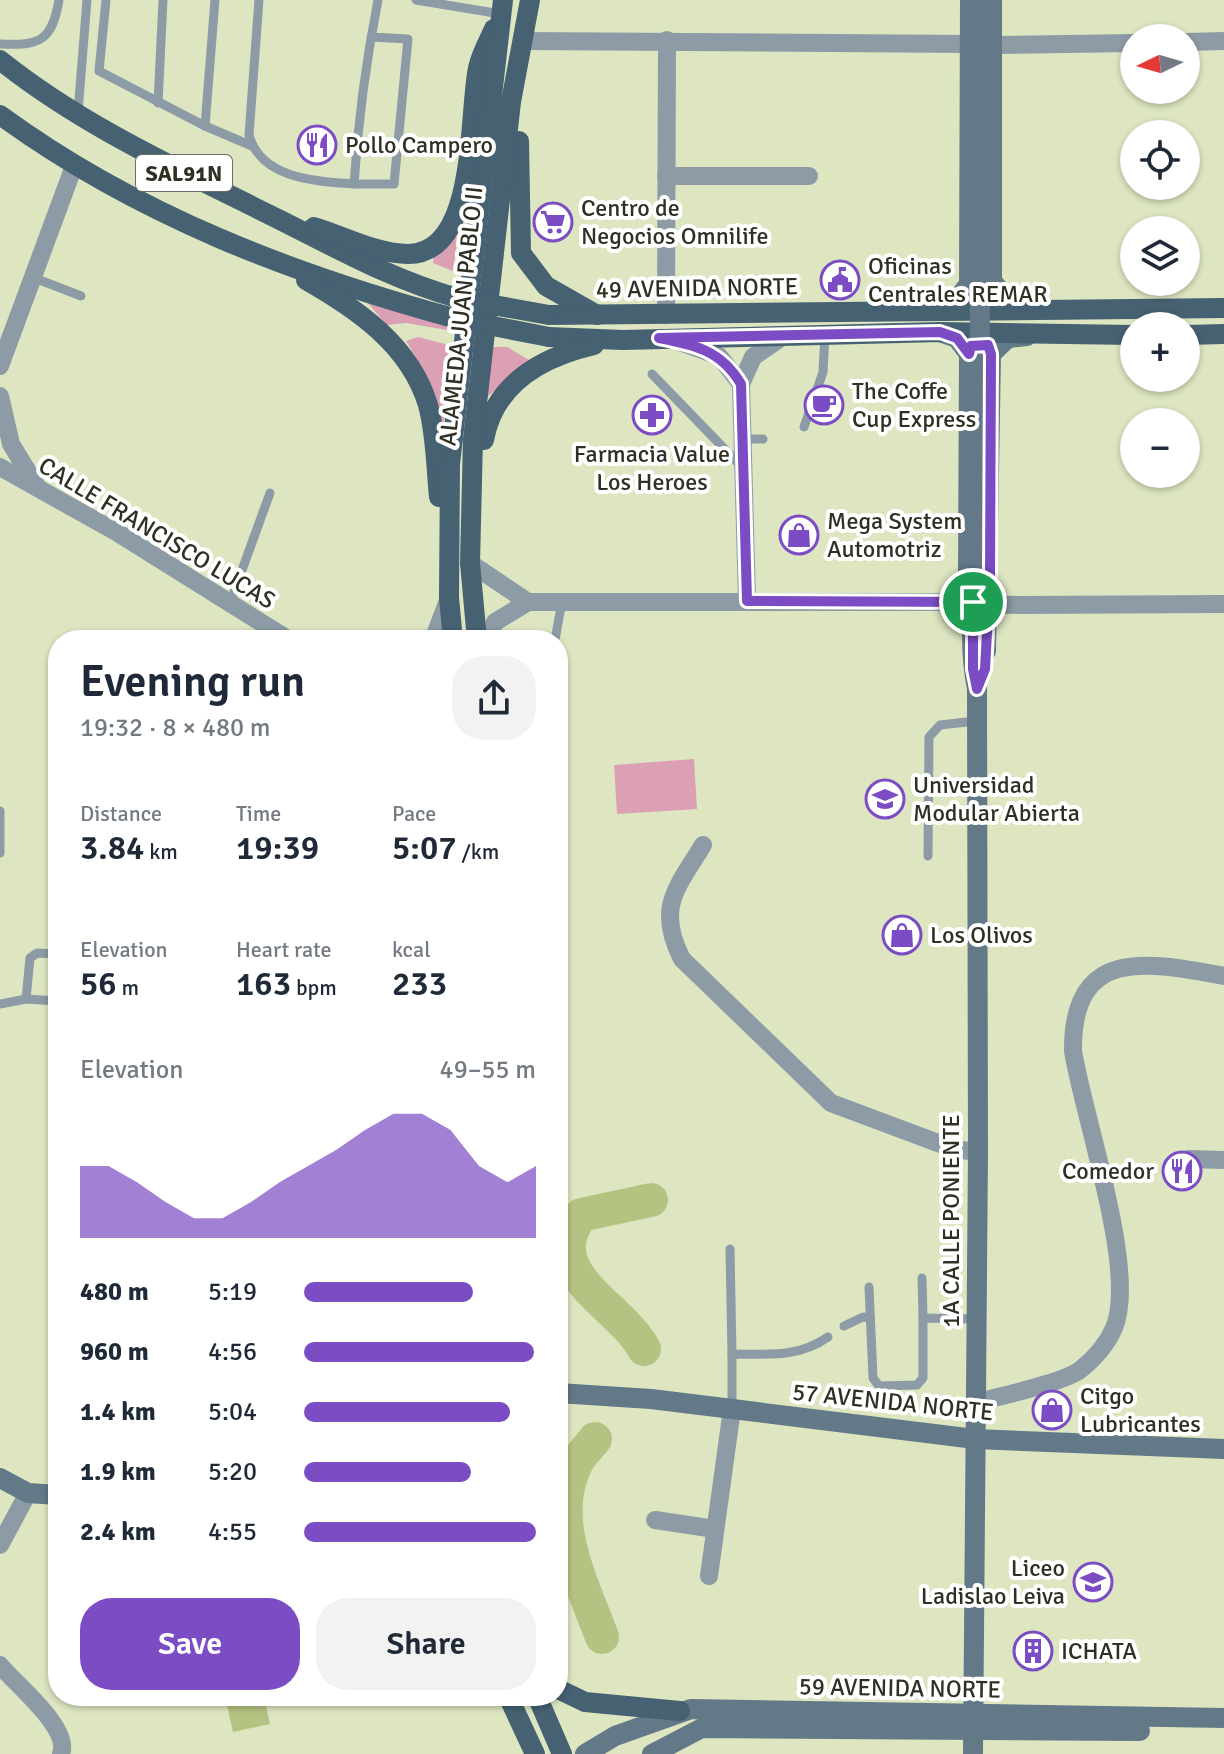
<!DOCTYPE html>
<html lang="en">
<head>
<meta charset="utf-8">
<style>
  :root { --surface:#fff; --page:#f2f2f3; --text:#1f2937; --muted:#747a83; --accent:#7b4cc4 }
  body { margin:0; font-family:Signika,sans-serif; background:var(--page); color:var(--text); height:100vh; display:flex; flex-direction:column; font-size:30px; white-space:nowrap }
  * { box-sizing:border-box; margin:0 }
  p { font-size:26px; color:var(--muted) }
  .icon { flex:none; width:44px; height:44px; fill:none; stroke:currentColor; stroke-width:2; stroke-linecap:round; stroke-linejoin:round }
  .map { position:relative; flex:1; overflow:hidden }
  .drawer { position:absolute; left:48px; top:630px; width:520px; height:1076px; display:flex; flex-direction:column; background:var(--surface); border-radius:32px; box-shadow:0 2px 6px #0004 }
  .drawer>* { flex:none }
  .needle { width:52px; rotate:265deg }
  .tools { position:absolute; left:1120px; top:24px; display:grid; gap:16px }
  .tools a { display:grid; place-items:center; width:80px; height:80px; border-radius:50%; background:var(--surface); box-shadow:0 2px 6px #0004; font-size:40px }
  .pin { position:absolute; display:grid; place-items:center; width:68px; height:68px; color:#fff; margin:-34px; border:4px solid #fff; border-radius:50%; box-shadow:0 2px 8px #0007 }
  .round { display:grid; place-items:center; flex:none; width:84px; height:84px; border-radius:32px; background:var(--page) }
  .summary { display:flex; align-items:center; justify-content:space-between; height:136px; padding:0 32px }
  h1 { font-size:44px; font-weight:600; line-height:60px }
  .metrics { display:grid; grid-template-columns:repeat(3,1fr); gap:12px; height:136px; padding:8px 32px }
  .metrics div { display:grid; align-content:center }
  .metrics b { font-size:34px; font-weight:600 }
  .metrics small { font-size:22px; font-weight:400 }
  .metrics p { font-size:22px }
  .chart { height:224px; padding:16px 32px }
  .chart p { display:flex; justify-content:space-between }
  .chart svg { width:100%; height:144px; margin-top:8px; fill:var(--accent); opacity:.7 }
  .action { display:flex; gap:16px; margin-top:auto; padding:16px 32px }
  .action a { flex:1; height:92px; border-radius:32px; background:var(--accent); color:#fff; font-size:32px; font-weight:600; line-height:92px; text-align:center }
  .action a+a { background:var(--page); color:var(--text) }
  ul { padding:0 32px; list-style:none; font-size:26px }
  li { display:grid; grid-template-columns:128px 96px 1fr; align-items:center; height:60px }
  li i { height:20px; border-radius:10px; background:var(--accent) }
  .map>svg:first-child { display:block }
</style>
</head>
<body>
<div class="map">
<svg width="1224" height="1754" viewBox="0 0 1224 1754">
  <rect width="100%" height="100%" fill="#dde6c1"/>
  <g fill="#dba0b3">
    <path d="M 459,226 L 453,271 L 433,263 L 434,255 Z"/>
    <path d="M 366,301 L 451,323 L 447,330 L 406,323 L 387,325 Z"/>
    <path d="M 418,337 L 449,345 L 443,441 C 437,401 427,374 406,341 Z"/>
    <path d="M 492,347 L 507,347 L 529,360 L 484,400 Z"/>
    <path d="M 694,759 L 697,809 L 617,814 L 614,765 Z"/>
  </g>
  <path fill="#b5c382" d="M 225,1696 L 264,1696 L 270,1724 L 233,1732 Z"/>
  <g fill="none" stroke-linecap="round" stroke-linejoin="round">
    <g stroke="#b5c382" stroke-width="34">
      <path d="M 644,1349 C 620,1304 538,1274 581,1215 L 651,1200"/>
      <path d="M 595,1439 C 589,1447 580,1455 576,1464 C 548,1520 583,1585 602,1637"/>
    </g>
    <g stroke="#8c9ba5" stroke-width="9">
      <path d="M 106,0 L 99,71 L 205,126 L 252,146"/>
      <path d="M 259,0 L 249,135 C 261,179 315,181 354,184"/>
      <path d="M 416,0 L 501,14"/>
      <path d="M 371,37 L 408,39 L 394,184 L 354,184 C 358,122 366,61 378,0"/>
      <path d="M 0,44 C 40,46 52,41 59,0"/>
      <path d="M 158,103 L 163,0"/>
      <path d="M 78,112 L 87,0"/>
      <path d="M 205,126 L 215,0"/>
      <path d="M 32,277 L 81,296"/>
      <path d="M 652,374 L 742,467"/>
      <path d="M 804,427 L 823,372 L 825,333"/>
      <path d="M 742,439 L 763,439"/>
      <path d="M 230,603 L 270,493"/>
      <path d="M 555,640 L 562,601"/>
      <path d="M 0,811 L 0,853"/>
      <path d="M 928,856 L 929,737 L 940,725 L 976,721"/>
      <path d="M 26,999 L 30,958 L 37,953 L 58,954"/>
      <path d="M 0,1004 L 26,999 L 58,1001"/>
      <path d="M 730,1249 L 732,1354"/>
      <path d="M 922,1278 L 923,1318"/>
      <path d="M 869,1287 L 873,1378 L 879,1386 L 917,1385 L 923,1378 L 923,1318 L 977,1319"/>
      <path d="M 844,1326 L 863,1317 L 870,1318"/>
      <path d="M 732,1409 L 732,1354 C 768,1354 798,1358 828,1337"/>
    </g>
    <g stroke="#8c9ba5" stroke-width="18">
      <path d="M 522,41 L 970,44"/>
      <path d="M 1186,42 L 1224,41"/>
      <path d="M 992,45 L 1134,43"/>
      <path d="M 666,176 L 809,176"/>
      <path d="M 666,315 L 667,40"/>
      <path d="M 680,342 L 719,356 L 741,384"/>
      <path d="M 0,366 L 74,166"/>
      <path d="M 0,396 L 11,444 L 36,485"/>
      <path d="M 0,467 L 118,533 L 289,640"/>
      <path d="M 470,563 L 528,602"/>
      <path d="M 747,601 L 741,384 L 753,357 L 785,335"/>
      <path d="M 988,605 L 1224,604"/>
      <path d="M 433,640 L 449,598"/>
      <path d="M 487,640 L 495,622 L 528,602 L 973,602"/>
      <path d="M 703,845 C 676,889 656,908 682,959 L 831,1103 L 954,1149 L 978,1152"/>
      <path d="M 1189,1159 L 1224,1160"/>
      <path d="M 975,1403 C 1000,1396 1062,1383 1080,1370 C 1094,1359 1107,1344 1114,1328 C 1138,1272 1083,1115 1073,1051 C 1072,947 1145,961 1224,976"/>
      <path d="M 655,1520 L 715,1529"/>
      <path d="M 0,1545 L 28,1493"/>
      <path d="M 709,1576 L 732,1409"/>
      <path d="M 0,1665 C 16,1685 71,1728 61,1754"/>
    </g>
    <g stroke="#637988" stroke-width="20">
      <path d="M 992,0 L 992,281 L 1006,298 L 1037,307"/>
      <path d="M 939,309 L 959,297 L 969,284 L 970,0"/>
      <path d="M 940,332 L 957,338 L 969,354 L 968,578 L 972,594"/>
      <path d="M 986,651 L 991,354 L 1008,338 L 1027,336"/>
      <path d="M 558,1393 L 651,1399 L 975,1439 L 1224,1449"/>
      <path d="M 0,1478 L 28,1493 L 58,1495"/>
      <path d="M 585,1754 L 615,1736 L 691,1709 L 1224,1718"/>
      <path d="M 652,1754 L 702,1728 L 1140,1731"/>
      <path d="M 973,1754 L 978,1152 L 977,689 C 970,653 971,613 979,578"/>
    </g>
    <g stroke="#466172" stroke-width="20">
      <path d="M 0,60 C 81,125 178,169 270,215 C 337,248 387,278 460,299"/>
      <path d="M 0,115 C 137,215 294,275 457,319"/>
      <path d="M 519,141 L 521,253 L 546,286 L 597,315"/>
      <path d="M 314,227 C 344,236 377,254 408,254 C 478,254 468,116 478,68 C 481,54 488,42 494,29"/>
      <path d="M 306,280 C 357,309 410,345 428,405 C 436,434 436,468 439,497"/>
      <path d="M 549,315 L 1224,308"/>
      <path d="M 1186,335 L 1224,334"/>
      <path d="M 549,337 L 623,340 L 940,332 L 1134,335"/>
      <path d="M 484,440 C 494,384 542,357 594,345"/>
      <path d="M 453,640 L 449,598 L 450,464 L 503,0"/>
      <path d="M 477,640 L 470,563 L 473,439 L 511,102 L 530,0"/>
      <path d="M 558,1689 L 585,1702 L 680,1711"/>
      <path d="M 508,1696 L 535,1754"/>
      <path d="M 537,1696 L 562,1754"/>
    </g>
    <path stroke="#637988" stroke-width="20" d="M 979,578 L 981,0"/>
    <g stroke="#466172" stroke-width="20">
      <path d="M 460,299 L 549,315"/>
      <path d="M 457,319 L 549,337"/>
    </g>
  </g>
  <g fill="none" stroke-linecap="round" stroke-linejoin="round">
    <defs>
      <path id="route" d="M 940,332 L 957,338 L 969,354 L 971,346 L 988,345 L 991,354 L 990,577 L 985,669 L 977,689 L 973,669 L 973,602 L 747,601 L 741,384 C 721,350 695,345 659,338 Z"/>
    </defs>
    <use href="#route" stroke="#fff" stroke-width="16"/>
    <use href="#route" stroke="#7b4cc4" stroke-width="10"/>
  </g>
  <defs>
    <symbol id="restaurant-ring" viewBox="-11 -11 22 22"><circle r="9.5" fill="#fff" stroke="#7b4cc4" stroke-width="1.5"/><path d="M-5-6h1v4h1v-4h1v4h1v-4h1v5L-1.5 .5V6h-2V.5L-5-1ZM5-6V6H3V1.5H1.5Q1.5-4 5-6Z" fill="#7b4cc4"/></symbol>
    <symbol id="supermarket-ring" viewBox="-11 -11 22 22"><circle r="9.5" fill="#fff" stroke="#7b4cc4" stroke-width="1.5"/><path d="M-6-5.5h2.5l.6 2H6L4.5 2H-2.5L-4.4-4H-6ZM-1.5 3.2a1.3 1.3 0 1 0 .1 0ZM3 3.2a1.3 1.3 0 1 0 .1 0Z" fill="#7b4cc4"/></symbol>
    <symbol id="civic-ring" viewBox="-11 -11 22 22"><circle r="9.5" fill="#fff" stroke="#7b4cc4" stroke-width="1.5"/><path d="M-.6-6.5H3V-4.5H.6V-3L4-1V1h2V6H-6V1h2V-1L-.6-3ZM-1.2 2.5V6h2.4V2.5Z" fill="#7b4cc4"/></symbol>
    <symbol id="cafe-ring" viewBox="-11 -11 22 22"><circle r="9.5" fill="#fff" stroke="#7b4cc4" stroke-width="1.5"/><path d="M-5.5-4.5H6V0H3Q3 3.5 0 3.5H-2.5Q-5.5 3.5-5.5 0ZM3-3.2v2h1.7v-2ZM-6 4.5H4V6H-6Z" fill="#7b4cc4"/></symbol>
    <symbol id="pharmacy-ring" viewBox="-11 -11 22 22"><circle r="9.5" fill="#fff" stroke="#7b4cc4" stroke-width="1.5"/><path d="M-2-6h4v4h4v4h-4v4h-4v-4h-4v-4h4Z" fill="#7b4cc4"/></symbol>
    <symbol id="shop-ring" viewBox="-11 -11 22 22"><circle r="9.5" fill="#fff" stroke="#7b4cc4" stroke-width="1.5"/><path d="M-5-2.5h2.3a2.7 3.5 0 0 1 5.4 0H5L5.5 6h-11ZM-1.5-2.5h3a1.5 2.3 0 0 0-3 0Z" fill="#7b4cc4"/></symbol>
    <symbol id="university-ring" viewBox="-11 -11 22 22"><circle r="9.5" fill="#fff" stroke="#7b4cc4" stroke-width="1.5"/><path d="M0-5L7-2L0 1L-7-2ZM-4 1L0 2.5L4 1V4Q0 6-4 4Z" fill="#7b4cc4"/></symbol>
    <symbol id="school-ring" viewBox="-11 -11 22 22"><circle r="9.5" fill="#fff" stroke="#7b4cc4" stroke-width="1.5"/><path d="M0-5L7-2L0 1L-7-2ZM-4 1L0 2.5L4 1V4Q0 6-4 4Z" fill="#7b4cc4"/></symbol>
    <symbol id="building-ring" viewBox="-11 -11 22 22"><circle r="9.5" fill="#fff" stroke="#7b4cc4" stroke-width="1.5"/><path d="M-4-6H4V6H1V3H-1V6H-4ZM-2.5-4.3h1.7v1.8h-1.7ZM.8-4.3h1.7v1.8H.8ZM-2.5-1h1.7V.8h-1.7ZM.8-1h1.7V.8H.8Z" fill="#7b4cc4"/></symbol>
  </defs>
  <g fill-rule="evenodd">
    <use href="#restaurant-ring" x="295" y="123" width="44" height="44"/>
    <use href="#supermarket-ring" x="531" y="200" width="44" height="44"/>
    <use href="#civic-ring" x="818" y="258" width="44" height="44"/>
    <use href="#cafe-ring" x="802" y="383" width="44" height="44"/>
    <use href="#pharmacy-ring" x="630" y="393" width="44" height="44"/>
    <use href="#shop-ring" x="777" y="513" width="44" height="44"/>
    <use href="#university-ring" x="863" y="777" width="44" height="44"/>
    <use href="#shop-ring" x="880" y="913" width="44" height="44"/>
    <use href="#restaurant-ring" x="1160" y="1149" width="44" height="44"/>
    <use href="#shop-ring" x="1030" y="1388" width="44" height="44"/>
    <use href="#school-ring" x="1071" y="1560" width="44" height="44"/>
    <use href="#building-ring" x="1011" y="1629" width="44" height="44"/>
  </g>
  <g text-anchor="middle" dominant-baseline="central" stroke-width="8" stroke-linejoin="round" paint-order="stroke">
    <rect fill="#fff" stroke="#6c6e64" stroke-width="2" x="136" y="155" width="96" height="36" rx="6"/>
    <g font-size="22" font-weight="bold" fill="#2d3022">
      <text x="184" y="173">SAL91N</text>
    </g>
    <g font-size="24" fill="#2d3022" stroke="#fff" text-anchor="start">
      <text x="345" y="145">Pollo Campero</text>
      <text x="581" y="208">Centro de<tspan x="581" dy="28">Negocios Omnilife</tspan></text>
      <text x="868" y="266">Oficinas<tspan x="868" dy="28">Centrales REMAR</tspan></text>
      <text x="852" y="391">The Coffe<tspan x="852" dy="28">Cup Express</tspan></text>
      <text x="652" y="454" text-anchor="middle">Farmacia Value<tspan x="652" dy="28">Los Heroes</tspan></text>
      <text x="827" y="521">Mega System<tspan x="827" dy="28">Automotriz</tspan></text>
      <text x="913" y="785">Universidad<tspan x="913" dy="28">Modular Abierta</tspan></text>
      <text x="930" y="935">Los Olivos</text>
      <text x="1154" y="1171" text-anchor="end">Comedor</text>
      <text x="1080" y="1396">Citgo<tspan x="1080" dy="28">Lubricantes</tspan></text>
      <text x="1065" y="1568" text-anchor="end">Liceo<tspan x="1065" dy="28">Ladislao Leiva</tspan></text>
      <text x="1061" y="1651">ICHATA</text>
    </g>
    <g font-size="24" fill="#2d3022" stroke="#fff">
      <text transform="translate(697 288) rotate(-1)">49 AVENIDA NORTE</text>
      <text transform="translate(461 316) rotate(-84)">ALAMEDA JUAN PABLO II</text>
      <text transform="translate(157 533) rotate(31)">CALLE FRANCISCO LUCAS</text>
      <text transform="translate(951 1221) rotate(-90)">1A CALLE PONIENTE</text>
      <text transform="translate(893 1402) rotate(6)">57 AVENIDA NORTE</text>
      <text transform="translate(900 1688) rotate(1)">59 AVENIDA NORTE</text>
    </g>
  </g>
</svg>
<div class="tools">
<a><svg class="needle" viewBox="-14 -14 28 28"><path d="M0-13l5 13h-10z" fill="#e53935"/><path d="M0 13l5-13h-10z" fill="#747a83"/></svg></a>
<a><svg class="icon" aria-label="locate" viewBox="0 0 24 24"><circle cx="12" cy="12" r="6"/><path d="M12 2v4M12 18v4M2 12h4M18 12h4"/></svg></a>
<a><svg class="icon" aria-label="layers" viewBox="0 0 24 24"><path d="M12 4l9 5-9 5-9-5zM3 14l9 5 9-5"/></svg></a>
<a>+</a>
<a>−</a>
</div>
<div class="pin" style="left:973px;top:602px;background:#1e9e55"><svg class="icon" aria-label="arrive" viewBox="0 0 24 24"><path d="M6 21V4h12l-3 4 3 4H6"/></svg></div>
<section class="drawer">
<div class="summary"><div><h1>Evening run</h1><p>19:32 · 8 × 480 m</p></div><a class="round"><svg class="icon" aria-label="share" viewBox="0 0 24 24"><path d="M12 15V3M7 8l5-5 5 5M5 13v7h14v-7"/></svg></a></div>
<div class="metrics">
<div><p>Distance</p><b>3.84<small> km</small></b></div>
<div><p>Time</p><b>19:39</b></div>
<div><p>Pace</p><b>5:07<small> /km</small></b></div>
</div>
<div class="metrics">
<div><p>Elevation</p><b>56<small> m</small></b></div>
<div><p>Heart rate</p><b>163<small> bpm</small></b></div>
<div><p>kcal</p><b>233</b></div>
</div>
<div class="chart"><p><span>Elevation</span>49–55 m</p>
<svg viewBox="0 0 160 44" preserveAspectRatio="none"><path d="M0 44V22L10 22L20 27L30 33L40 38L50 38L60 33L70 27L80 22L90 17L100 11L110 6L120 6L130 11L140 22L150 27L160 22V44z"/></svg>
</div>
<ul>
<li><b>480 m</b>5:19<i style="width:73%"></i></li>
<li><b>960 m</b>4:56<i style="width:99%"></i></li>
<li><b>1.4 km</b>5:04<i style="width:89%"></i></li>
<li><b>1.9 km</b>5:20<i style="width:72%"></i></li>
<li><b>2.4 km</b>4:55<i style="width:100%"></i></li>
</ul>
<div class="action"><a>Save</a><a>Share</a></div>
</section>
</div>
</body>
</html>
